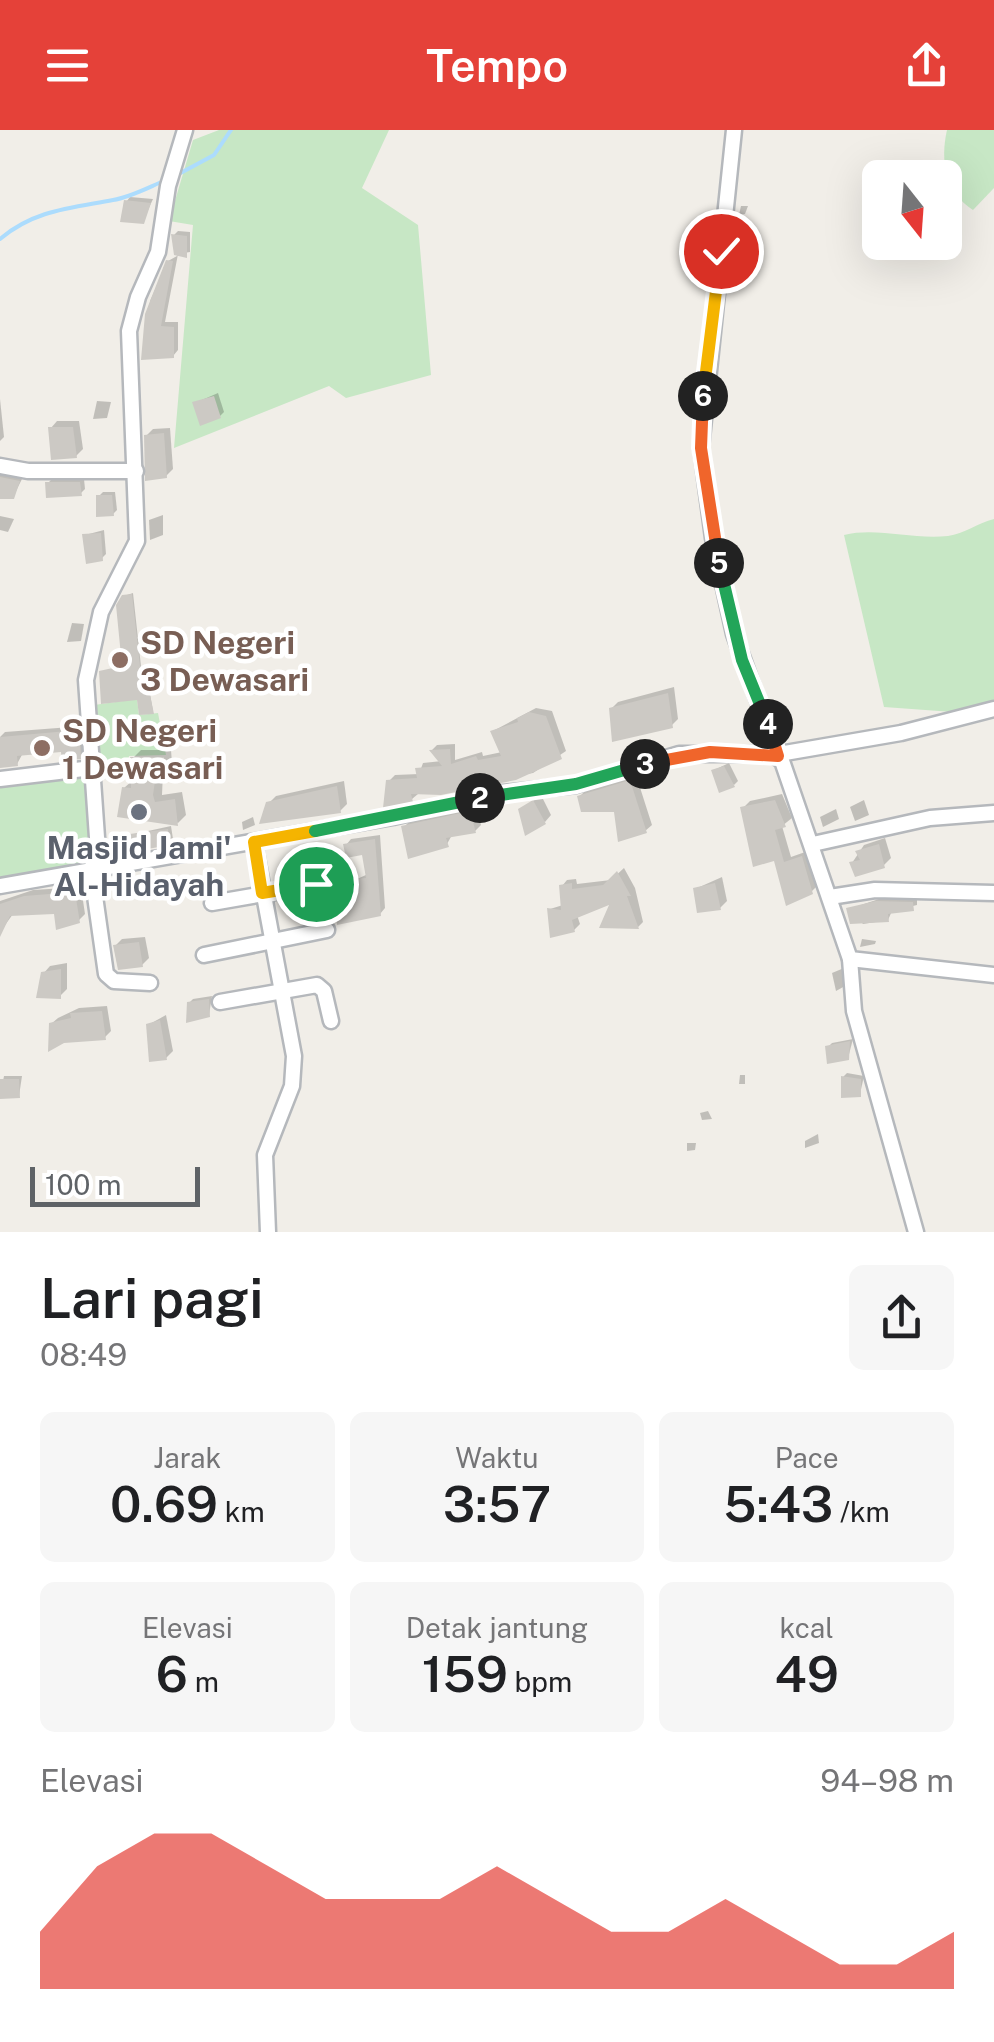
<!DOCTYPE html>
<html lang="id">
<head>
<meta charset="utf-8">
<style>
  :root { --surface:#fff; --page:#f6f6f6; --text:#202124; --muted:#757577; --accent:#e54139 }
  body { margin:0; font-family:"Public Sans",sans-serif; background:var(--page); color:var(--text); height:100vh; display:flex; flex-direction:column; font-size:38px; white-space:nowrap }
  * { box-sizing:border-box; margin:0 }
  p { font-size:32px; color:var(--muted) }
  .icon { flex:none; width:55px; height:55px; fill:none; stroke:currentColor; stroke-width:2; stroke-linecap:round; stroke-linejoin:round }
  .map { position:relative; height:1102px; overflow:hidden }
  .drawer { display:flex; flex-direction:column; background:var(--surface); flex:1 }
  .drawer>* { flex:none }
  .needle { width:65px; rotate:163deg }
  .fabs { position:absolute; left:862px; top:30px; display:grid; gap:20px }
  .fabs a { display:grid; place-items:center; width:100px; height:100px; border-radius:15px; background:var(--surface); box-shadow:0 10px 40px #0002; font-size:50px }
  .scale { position:absolute; left:30px; bottom:25px; width:170px; box-sizing:border-box; padding-left:10px; border:5px solid #5f6367; border-top:0; font-size:28px; line-height:35px; white-space:nowrap; color:#5f6367; -webkit-text-stroke:8px #fff; paint-order:stroke }
  .pin { position:absolute; display:grid; place-items:center; width:85px; height:85px; color:#fff; margin:-42px; border:5px solid #fff; border-radius:50%; box-shadow:0 2px 10px #0007 }
  .km { position:absolute; width:50px; height:50px; margin:-25px; border-radius:50%; background:#222; color:#fff; font-size:28px; line-height:50px; text-align:center }
  .round { display:grid; place-items:center; flex:none; width:105px; height:105px; border-radius:15px; background:var(--page) }
  .summary { display:flex; align-items:center; justify-content:space-between; height:170px; padding:0 40px }
  h1 { font-size:55px; font-weight:600; line-height:75px }
  .metrics { display:grid; grid-template-columns:repeat(3,1fr); gap:15px; height:170px; padding:10px 40px }
  .metrics div { display:grid; align-content:center; border-radius:15px; background:var(--page); text-align:center }
  .metrics b { font-size:50px; font-weight:600 }
  .metrics small { font-size:28px; font-weight:400 }
  .metrics p { font-size:28px }
  .chart { height:280px; padding:20px 40px }
  .chart p { display:flex; justify-content:space-between }
  .chart svg { width:100%; height:180px; margin-top:10px; fill:var(--accent); opacity:.7 }
  header { display:flex; justify-content:space-between; align-items:center; height:130px; padding:0 40px; background:var(--accent); color:#fff; font-size:45px; font-weight:600 }
  .map>svg:first-child { display:block }
</style>
</head>
<body>
<header><svg class="icon" aria-label="menu" viewBox="0 0 24 24"><path d="M4 6h16M4 12h16M4 18h16"/></svg>Tempo<svg class="icon" aria-label="share" viewBox="0 0 24 24"><path d="M12 15V3M7 8l5-5 5 5M5 13v7h14v-7"/></svg></header>
<div class="map">
<svg width="994" height="1102" viewBox="0 0 994 1102">
  <rect width="100%" height="100%" fill="#f1eee8"/>
  <g fill="#c7e7c5">
    <path d="M 219,0 L 389,0 L 362,58 L 418,95 L 431,245 L 346,268 L 329,256 L 174,318 L 193,95 L 169,91 L 193,10 Z"/>
    <path d="M 947,0 L 994,0 L 994,58 L 973,80 C 945,62 940,31 947,0 Z"/>
    <path d="M 994,389 L 994,585 L 884,577 L 844,405 C 877,397 913,410 948,406 C 964,404 978,393 994,389 Z"/>
    <path d="M 92,551 L 94,575 L 137,569 L 139,585 L 158,583 L 166,625 L 129,626 L 128,634 L 96,634 Z"/>
    <path d="M 87,642 L 93,732 L 0,751 L 0,652 Z"/>
  </g>
  <g fill="#0003">
    <path d="M 130,67 L 153,69 L 143,91 L 126,72 Z"/>
    <path d="M 741,76 L 748,76 L 745,84 L 739,85 Z"/>
    <path d="M 178,101 L 190,102 L 190,122 L 178,124 L 165,192 L 178,192 L 178,220 L 173,226 L 150,171 L 168,131 L 177,126 L 174,105 Z"/>
    <path d="M 218,263 L 224,282 L 220,286 L 195,273 Z"/>
    <path d="M 0,269 L 4,307 L 0,311 Z"/>
    <path d="M 97,271 L 111,272 L 107,288 L 93,289 Z"/>
    <path d="M 57,291 L 79,291 L 83,319 L 76,326 L 51,298 Z"/>
    <path d="M 170,298 L 173,339 L 166,346 L 146,306 L 153,299 Z"/>
    <path d="M 0,337 L 24,345 L 13,367 L 0,366 Z"/>
    <path d="M 52,349 L 84,349 L 85,359 L 81,363 L 48,353 Z"/>
    <path d="M 103,362 L 115,362 L 117,380 L 113,384 L 99,366 Z"/>
    <path d="M 163,385 L 163,405 L 150,410 L 149,390 Z"/>
    <path d="M 0,386 L 14,389 L 8,402 L 0,400 Z"/>
    <path d="M 104,400 L 106,424 L 102,428 L 85,405 Z"/>
    <path d="M 133,463 L 141,536 L 145,536 L 153,581 L 139,567 L 124,536 L 124,466 Z"/>
    <path d="M 72,493 L 84,494 L 81,511 L 67,512 Z"/>
    <path d="M 674,557 L 678,589 L 671,596 L 611,579 L 618,572 Z"/>
    <path d="M 536,578 L 552,581 L 566,621 L 533,643 L 418,664 L 412,669 L 389,651 L 395,645 L 419,644 L 423,633 L 442,631 L 432,620 L 437,615 L 455,614 L 455,630 L 482,622 L 483,626 L 502,622 L 493,601 Z"/>
    <path d="M 84,596 L 86,620 L 80,626 L 63,620 L 23,623 L 17,634 L 0,622 L 0,607 L 5,602 Z"/>
    <path d="M 141,620 L 171,620 L 172,633 L 163,642 L 162,665 L 182,662 L 186,685 L 178,693 L 124,658 L 133,650 L 133,628 Z"/>
    <path d="M 729,633 L 738,651 L 734,655 L 714,640 Z"/>
    <path d="M 636,645 L 652,695 L 645,701 L 616,679 L 580,666 L 586,660 Z"/>
    <path d="M 344,651 L 347,674 L 340,681 L 268,674 L 276,666 Z"/>
    <path d="M 782,664 L 792,688 L 782,696 L 791,727 L 808,721 L 818,755 L 811,762 L 776,728 L 743,678 L 750,671 Z"/>
    <path d="M 541,665 L 551,685 L 545,692 L 521,679 Z"/>
    <path d="M 864,670 L 869,685 L 855,691 L 850,677 Z"/>
    <path d="M 476,676 L 481,695 L 475,701 L 452,705 L 447,714 L 404,697 L 410,691 Z"/>
    <path d="M 836,679 L 839,689 L 823,697 L 820,687 Z"/>
    <path d="M 253,687 L 255,695 L 243,700 L 242,692 Z"/>
    <path d="M 171,696 L 173,709 L 169,713 L 125,706 Z"/>
    <path d="M 380,705 L 385,778 L 380,784 L 337,764 L 355,758 L 355,750 L 368,744 L 364,723 L 346,715 L 351,709 Z"/>
    <path d="M 885,708 L 891,728 L 884,735 L 852,733 L 864,715 Z"/>
    <path d="M 624,738 L 635,758 L 643,792 L 638,797 L 613,771 L 577,785 L 580,794 L 574,800 L 550,779 L 563,775 L 562,756 L 567,750 L 576,749 L 577,754 L 611,750 Z"/>
    <path d="M 722,747 L 727,771 L 720,778 L 695,759 Z"/>
    <path d="M 81,757 L 85,784 L 78,791 L 56,781 L 13,784 L 0,802 L 0,771 L 33,760 Z"/>
    <path d="M 882,768 L 917,768 L 917,775 L 892,781 L 888,790 L 863,794 L 849,779 Z"/>
    <path d="M 145,807 L 149,828 L 142,835 L 115,816 L 122,809 Z"/>
    <path d="M 862,809 L 876,811 L 875,814 L 860,817 Z"/>
    <path d="M 67,833 L 67,859 L 60,866 L 43,844 L 50,836 Z"/>
    <path d="M 844,838 L 845,856 L 836,861 L 832,843 Z"/>
    <path d="M 212,866 L 209,885 L 189,873 L 193,869 Z"/>
    <path d="M 107,876 L 111,901 L 105,907 L 63,910 L 49,918 L 51,894 L 58,888 L 79,878 Z"/>
    <path d="M 166,885 L 173,921 L 166,928 L 148,895 Z"/>
    <path d="M 853,909 L 848,928 L 828,917 L 832,913 Z"/>
    <path d="M 847,943 L 864,946 L 860,964 L 843,947 Z"/>
    <path d="M 740,945 L 745,945 L 745,954 L 739,954 Z"/>
    <path d="M 4,946 L 22,946 L 19,966 L 0,966 Z"/>
    <path d="M 708,981 L 712,989 L 702,990 L 700,983 Z"/>
    <path d="M 818,1004 L 819,1013 L 805,1018 L 805,1011 Z"/>
    <path d="M 696,1013 L 695,1020 L 687,1021 L 687,1013 Z"/>
  </g>
  <g fill="none" stroke-linecap="round" stroke-linejoin="round">
    <g stroke="#acdcfd" stroke-width="4">
      <path d="M 175,46 L 214,25 L 231,0"/>
      <path d="M 0,109 C 34,80 71,78 113,70 C 131,67 149,57 166,50"/>
    </g>
  </g>
  <g fill="#ccc9c4">
    <path d="M 124,70 L 151,73 L 144,94 L 120,92 Z"/>
    <path d="M 171,104 L 187,106 L 187,128 L 174,125 Z"/>
    <path d="M 166,130 L 173,131 L 161,196 L 174,197 L 174,228 L 141,230 L 145,184 Z"/>
    <path d="M 214,266 L 221,288 L 200,296 L 192,272 Z"/>
    <path d="M 48,297 L 73,297 L 77,328 L 51,330 Z"/>
    <path d="M 164,303 L 167,348 L 145,351 L 144,305 Z"/>
    <path d="M 0,347 L 20,351 L 14,369 L 0,369 Z"/>
    <path d="M 45,352 L 80,352 L 82,366 L 46,368 Z"/>
    <path d="M 96,365 L 112,365 L 114,386 L 96,387 Z"/>
    <path d="M 101,403 L 103,431 L 86,434 L 82,404 Z"/>
    <path d="M 132,464 L 140,536 L 144,536 L 154,584 L 139,585 L 137,570 L 101,574 L 99,541 L 122,536 L 116,475 L 122,465 Z"/>
    <path d="M 668,563 L 673,598 L 612,612 L 609,578 Z"/>
    <path d="M 529,582 L 546,586 L 562,629 L 516,650 L 441,665 L 411,664 L 413,672 L 383,678 L 386,650 L 417,648 L 415,638 L 442,636 L 429,620 L 450,619 L 451,634 L 476,626 L 478,630 L 501,626 L 490,601 L 518,592 L 517,588 Z"/>
    <path d="M 79,600 L 81,629 L 62,631 L 61,622 L 17,626 L 18,636 L 0,638 L 0,607 Z"/>
    <path d="M 130,627 L 164,627 L 164,644 L 156,644 L 153,665 L 155,672 L 175,669 L 178,696 L 117,687 L 122,657 L 131,658 Z"/>
    <path d="M 724,636 L 735,657 L 719,663 L 711,640 Z"/>
    <path d="M 630,650 L 647,703 L 618,712 L 614,682 L 581,682 L 577,666 Z"/>
    <path d="M 337,656 L 341,683 L 259,694 L 266,672 Z"/>
    <path d="M 533,670 L 546,694 L 525,706 L 518,679 Z"/>
    <path d="M 775,670 L 786,697 L 775,700 L 784,732 L 802,726 L 813,764 L 786,776 L 774,731 L 753,737 L 740,677 Z"/>
    <path d="M 470,681 L 476,703 L 446,708 L 449,717 L 408,729 L 401,696 Z"/>
    <path d="M 168,699 L 170,715 L 125,723 L 122,705 Z"/>
    <path d="M 375,709 L 381,786 L 337,795 L 335,763 L 353,762 L 352,749 L 366,748 L 362,725 L 346,728 L 343,714 Z"/>
    <path d="M 879,714 L 885,738 L 855,747 L 849,732 L 860,730 L 855,721 Z"/>
    <path d="M 617,741 L 631,766 L 627,766 L 639,799 L 599,798 L 609,775 L 572,790 L 575,802 L 550,808 L 547,778 L 561,780 L 559,755 L 572,753 L 572,759 L 603,755 Z"/>
    <path d="M 715,753 L 721,780 L 697,783 L 693,758 Z"/>
    <path d="M 75,762 L 80,793 L 56,800 L 54,784 L 10,786 L 0,807 L 0,774 L 24,766 Z"/>
    <path d="M 876,771 L 913,772 L 914,781 L 888,784 L 889,792 L 850,794 L 846,778 Z"/>
    <path d="M 139,812 L 143,837 L 118,840 L 113,815 Z"/>
    <path d="M 61,839 L 61,869 L 36,868 L 41,842 Z"/>
    <path d="M 209,869 L 210,887 L 186,893 L 187,872 Z"/>
    <path d="M 102,881 L 106,910 L 64,913 L 48,922 L 49,893 L 71,888 L 70,883 Z"/>
    <path d="M 160,890 L 167,930 L 149,932 L 146,894 Z"/>
    <path d="M 850,911 L 849,930 L 827,934 L 825,916 Z"/>
    <path d="M 841,946 L 861,949 L 861,967 L 841,968 Z"/>
    <path d="M 0,949 L 19,949 L 20,968 L 0,969 Z"/>
  </g>
  <g fill="none" stroke-linecap="round" stroke-linejoin="round">
    <defs>
      <g id="minor">
        <path d="M 734,0 L 701,318 L 713,408 L 734,504 L 778,626"/>
        <path d="M 0,336 L 28,341 L 136,341"/>
        <path d="M 779,624 L 901,603 L 994,579"/>
        <path d="M 0,649 L 92,638"/>
        <path d="M 254,712 L 294,926 L 292,956 L 265,1025 L 268,1102"/>
        <path d="M 813,714 L 930,688 L 994,683"/>
        <path d="M 99,736 L 86,550 L 101,482 L 137,411 L 129,201 L 138,167 L 158,122 L 168,56 L 185,0"/>
        <path d="M 91,738 L 106,844 L 114,851 L 150,853"/>
        <path d="M 0,756 L 393,687 L 495,664 L 576,655 L 679,624 L 772,624 L 782,631 L 850,829 L 994,845"/>
        <path d="M 830,767 L 875,760 L 994,763"/>
        <path d="M 212,773 L 316,755"/>
        <path d="M 204,825 L 327,800"/>
        <path d="M 850,829 L 854,881 L 916,1102"/>
        <path d="M 220,872 L 317,855 L 324,861 L 331,891"/>
      </g>
    </defs>
    <use href="#minor" stroke="#b5b8bc" stroke-width="19"/>
    <use href="#minor" stroke="#fff" stroke-width="14"/>
  </g>
  <g fill="none" stroke-linecap="round" stroke-linejoin="round">
    <defs>
      <path id="split-1" d="M 315,701 L 254,712 L 262,763 L 316,754"/>
      <path id="split-2" d="M 315,701 L 480,668"/>
      <path id="split-3" d="M 480,668 L 576,654 L 645,634"/>
      <path id="split-4" d="M 645,634 L 710,622 L 778,626 L 768,594"/>
      <path id="split-5" d="M 719,433 L 742,530 L 768,594"/>
      <path id="split-6" d="M 703,266 L 701,318 L 719,433"/>
      <path id="split-7" d="M 703,266 L 721,121"/>
    </defs>
    <use href="#split-1" stroke="#fff" stroke-width="20"/>
    <use href="#split-2" stroke="#fff" stroke-width="20"/>
    <use href="#split-3" stroke="#fff" stroke-width="20"/>
    <use href="#split-4" stroke="#fff" stroke-width="20"/>
    <use href="#split-5" stroke="#fff" stroke-width="20"/>
    <use href="#split-6" stroke="#fff" stroke-width="20"/>
    <use href="#split-7" stroke="#fff" stroke-width="20"/>
    <use href="#split-1" stroke="#f5b400" stroke-width="12"/>
    <use href="#split-2" stroke="#22a559" stroke-width="12"/>
    <use href="#split-3" stroke="#22a559" stroke-width="12"/>
    <use href="#split-4" stroke="#f0652b" stroke-width="12"/>
    <use href="#split-5" stroke="#22a559" stroke-width="12"/>
    <use href="#split-6" stroke="#f0652b" stroke-width="12"/>
    <use href="#split-7" stroke="#f5b400" stroke-width="12"/>
  </g>
  <g fill="#8d6e63" stroke="#fff" stroke-width="4">
    <circle cx="120" cy="530" r="10"/>
    <circle cx="42" cy="618" r="10"/>
  </g>
  <circle fill="#6b7280" stroke="#fff" stroke-width="4" cx="139" cy="682" r="10"/>
  <g text-anchor="middle" dominant-baseline="central" stroke-width="9" stroke-linejoin="round" paint-order="stroke">
    <g font-size="32" font-weight="bold" fill="#785e54" stroke="#fff" text-anchor="start">
      <text x="140" y="512">SD Negeri<tspan x="140" dy="37">3 Dewasari</tspan></text>
      <text x="62" y="600">SD Negeri<tspan x="62" dy="37">1 Dewasari</tspan></text>
    </g>
    <g font-size="32" font-weight="bold" fill="#5b616d" stroke="#fff">
      <text x="139" y="717">Masjid Jami'<tspan x="139" dy="37">Al-Hidayah</tspan></text>
    </g>
  </g>
</svg>
<div class="fabs">
<a><svg class="needle" viewBox="-14 -14 28 28"><path d="M0-13l5 13h-10z" fill="#e53935"/><path d="M0 13l5-13h-10z" fill="#757577"/></svg></a>
</div>
<div class="scale">100 m</div>
<div class="pin" style="left:316px;top:754px;background:#1e9e55"><svg class="icon" aria-label="arrive" viewBox="0 0 24 24"><path d="M6 21V4h12l-3 4 3 4H6"/></svg></div>
<div class="pin" style="left:721px;top:121px;background:#d93025"><svg class="icon" aria-label="check" viewBox="0 0 24 24"><path d="M5 12l5 5 9-10"/></svg></div>
<b class="km" style="left:480px;top:668px">2</b>
<b class="km" style="left:645px;top:634px">3</b>
<b class="km" style="left:768px;top:594px">4</b>
<b class="km" style="left:719px;top:433px">5</b>
<b class="km" style="left:703px;top:266px">6</b>
</div>
<section class="drawer">
<div class="summary"><div><h1>Lari pagi</h1><p>08:49</p></div><a class="round"><svg class="icon" aria-label="share" viewBox="0 0 24 24"><path d="M12 15V3M7 8l5-5 5 5M5 13v7h14v-7"/></svg></a></div>
<div class="metrics">
<div><p>Jarak</p><b>0.69<small> km</small></b></div>
<div><p>Waktu</p><b>3:57</b></div>
<div><p>Pace</p><b>5:43<small> /km</small></b></div>
</div>
<div class="metrics">
<div><p>Elevasi</p><b>6<small> m</small></b></div>
<div><p>Detak jantung</p><b>159<small> bpm</small></b></div>
<div><p>kcal</p><b>49</b></div>
</div>
<div class="chart"><p><span>Elevasi</span>94–98 m</p>
<svg viewBox="0 0 160 44" preserveAspectRatio="none"><path d="M0 44V30L10 14L20 6L30 6L40 14L50 22L60 22L70 22L80 14L90 22L100 30L110 30L120 22L130 30L140 38L150 38L160 30V44z"/></svg>
</div>
</section>
</body>
</html>
